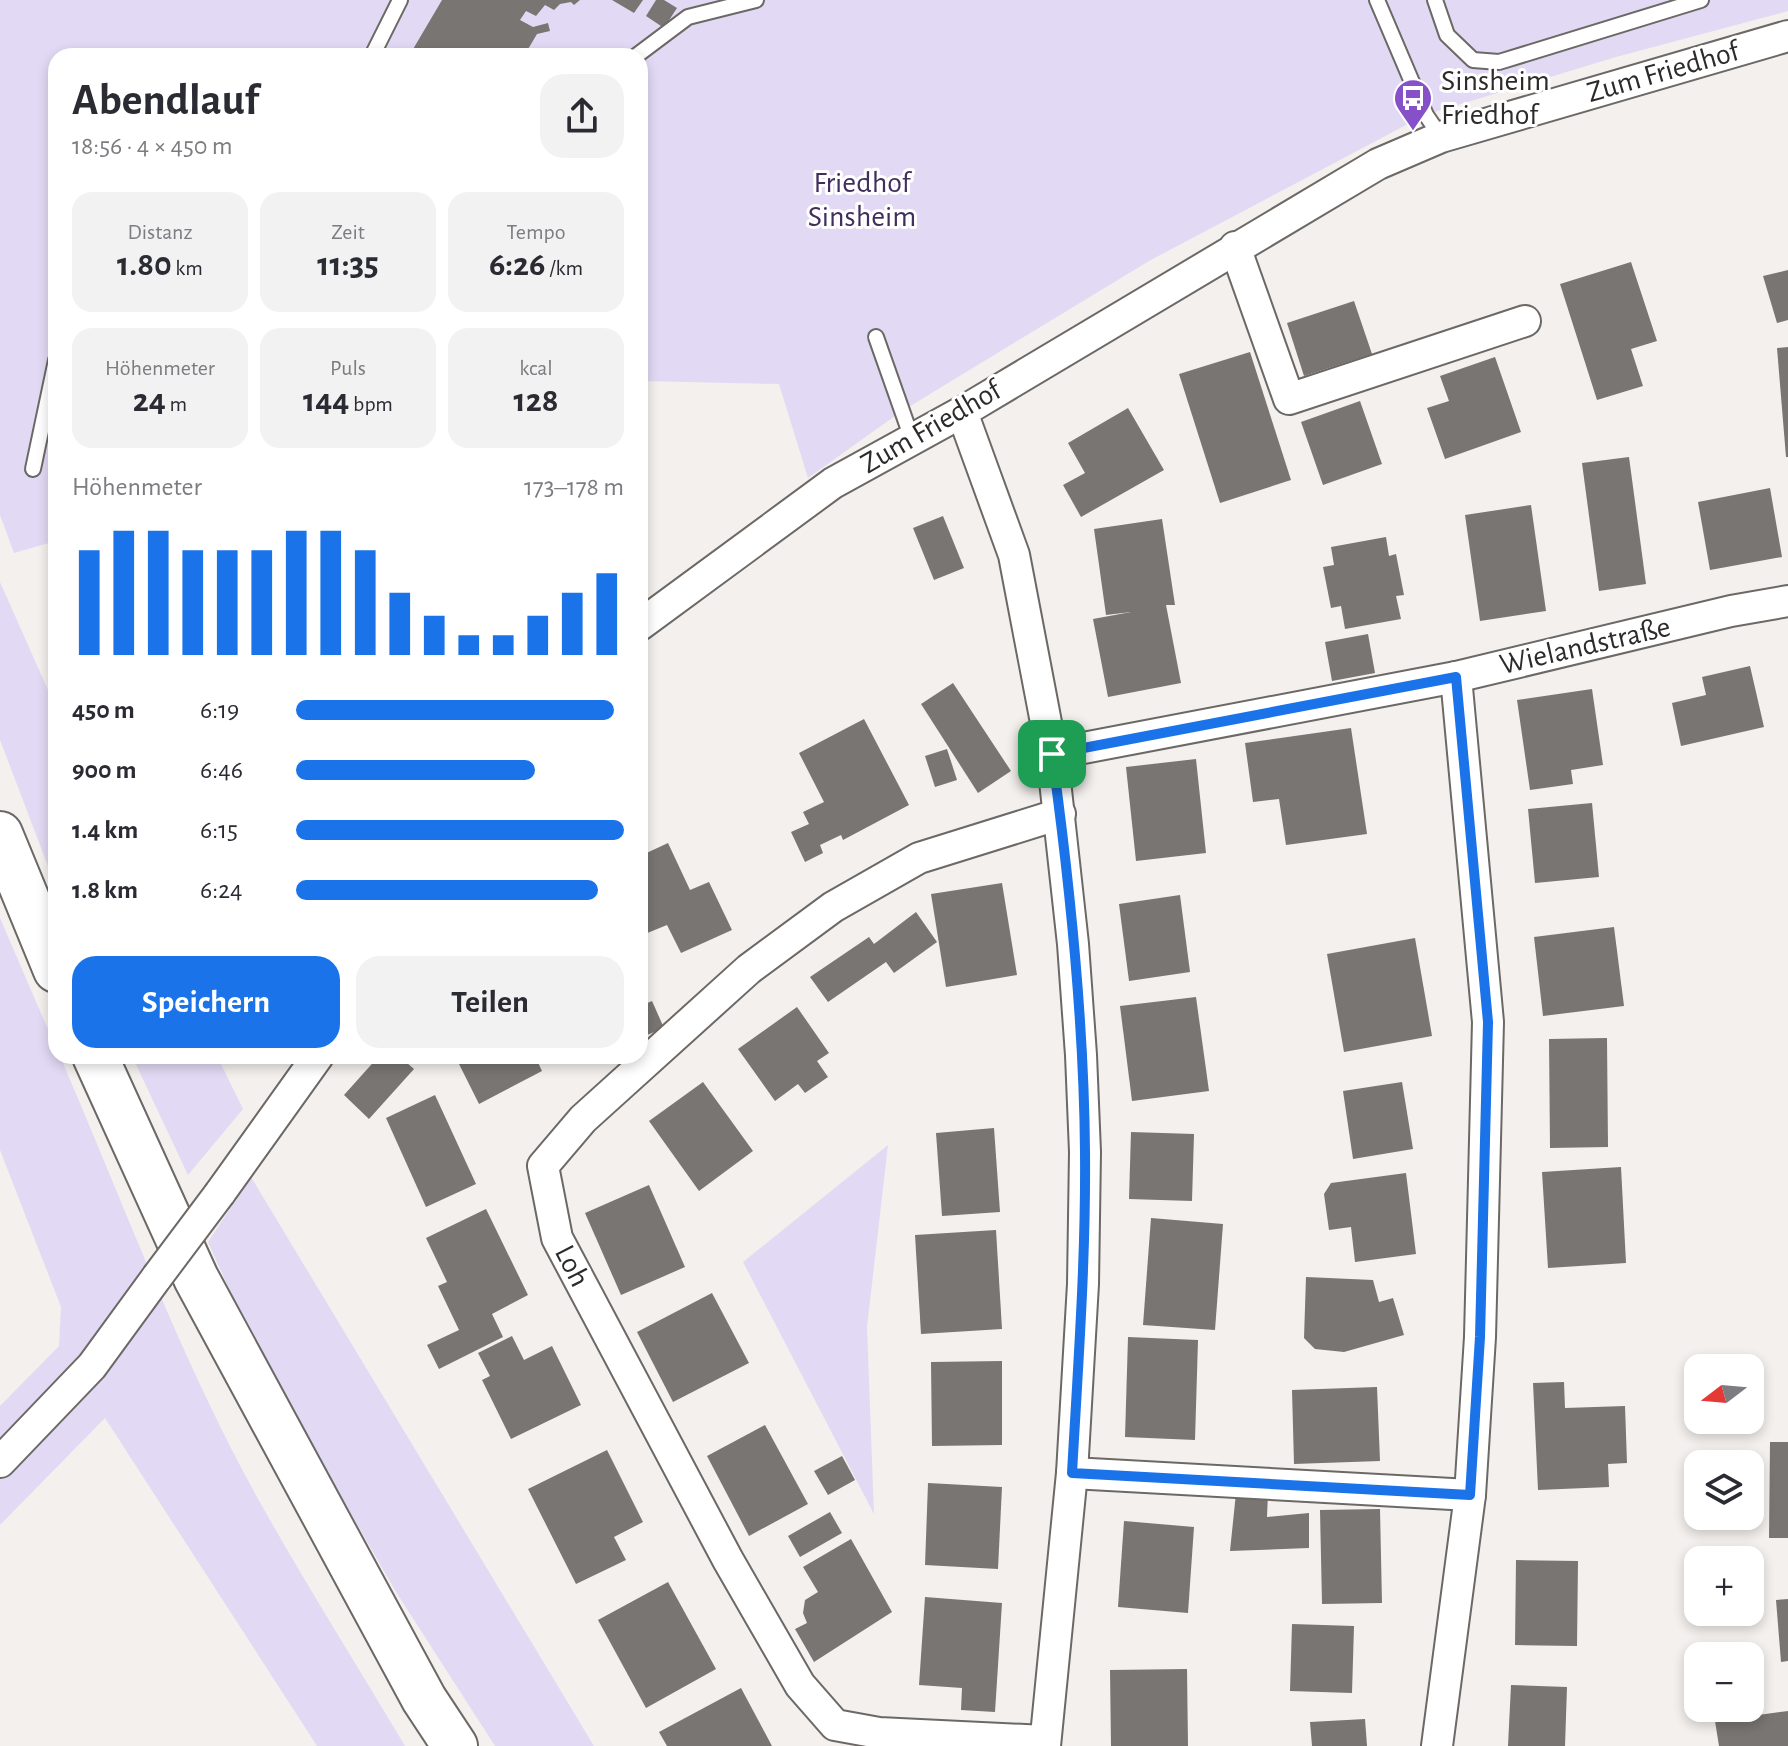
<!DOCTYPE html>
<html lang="de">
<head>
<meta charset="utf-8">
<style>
  :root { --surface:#fff; --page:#f2f2f3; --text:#2b2b33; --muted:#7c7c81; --accent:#1a73e8 }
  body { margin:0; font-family:"Alegreya Sans",sans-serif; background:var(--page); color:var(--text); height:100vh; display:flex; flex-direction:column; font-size:30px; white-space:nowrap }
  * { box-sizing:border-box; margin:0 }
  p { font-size:26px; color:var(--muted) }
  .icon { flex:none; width:44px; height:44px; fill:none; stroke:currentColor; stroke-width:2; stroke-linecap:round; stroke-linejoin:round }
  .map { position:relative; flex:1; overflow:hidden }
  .sheet { position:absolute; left:48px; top:48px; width:600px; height:1016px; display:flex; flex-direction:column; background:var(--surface); border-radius:24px; box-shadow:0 4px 12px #0003 }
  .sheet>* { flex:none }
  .needle { width:52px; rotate:254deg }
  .fabs { position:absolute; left:1684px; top:1354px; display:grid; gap:16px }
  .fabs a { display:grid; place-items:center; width:80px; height:80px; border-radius:16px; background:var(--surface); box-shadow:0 4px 12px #0003; font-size:40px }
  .pin { position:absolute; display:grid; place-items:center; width:68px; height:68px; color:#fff; margin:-34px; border-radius:16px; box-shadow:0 4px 12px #0006 }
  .round { display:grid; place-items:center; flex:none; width:84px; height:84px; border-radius:24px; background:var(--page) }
  .headline { display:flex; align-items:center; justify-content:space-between; height:136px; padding:0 24px }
  h1 { font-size:44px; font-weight:600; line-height:60px }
  .figures { display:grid; grid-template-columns:repeat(3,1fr); gap:12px; height:136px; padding:8px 24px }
  .figures div { display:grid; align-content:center; border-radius:20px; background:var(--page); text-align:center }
  .figures b { font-size:34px; font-weight:600 }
  .figures small { font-size:22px; font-weight:400 }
  .figures p { font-size:22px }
  .chart { height:224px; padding:16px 24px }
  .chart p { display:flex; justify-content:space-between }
  .chart svg { width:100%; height:144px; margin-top:8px; stroke:var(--accent); stroke-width:6 }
  .cta { display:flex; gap:16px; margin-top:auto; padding:16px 24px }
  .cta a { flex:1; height:92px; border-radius:24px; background:var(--accent); color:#fff; font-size:32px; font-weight:600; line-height:92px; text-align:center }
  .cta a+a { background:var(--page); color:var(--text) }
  ul { padding:0 24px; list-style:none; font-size:26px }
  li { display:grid; grid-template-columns:128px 96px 1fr; align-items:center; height:60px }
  li i { height:20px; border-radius:10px; background:var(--accent) }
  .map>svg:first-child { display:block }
</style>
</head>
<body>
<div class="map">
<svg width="1788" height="1746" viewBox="0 0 1788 1746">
  <rect width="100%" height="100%" fill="#f4f0ed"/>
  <g fill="#e2daf4">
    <path d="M 0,0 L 1788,0 L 1788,11 L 1616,57 L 1425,115 L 1149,261 L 902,411 L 808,478 L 779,384 L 640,381 L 640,56 L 56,56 L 56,541 L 14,553 L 0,515 Z"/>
    <path d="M 0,582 L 56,708 L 56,887 L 0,740 Z"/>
    <path d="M 0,918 L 56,1048 L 56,1056 L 60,1056 C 120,1195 173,1339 244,1473 C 294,1566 351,1655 405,1746 L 317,1746 L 105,1418 L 0,1525 L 0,1406 L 59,1346 L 61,1307 L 0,1150 Z"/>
    <path d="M 132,1056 L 217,1056 L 243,1109 L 188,1175 Z"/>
    <path d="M 888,1145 L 867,1327 L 874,1514 L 743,1262 Z"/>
    <path d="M 251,1177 L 594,1746 L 495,1746 L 396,1592 L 256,1349 L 208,1242 Z"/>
  </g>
  <g fill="#797572">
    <path d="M 442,0 L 580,0 L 574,5 L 571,2 L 560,4 L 554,10 L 545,5 L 536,16 L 526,11 L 520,20 L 533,27 L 548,23 L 550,31 L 537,34 L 524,56 L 409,56 Z"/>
    <path d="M 612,0 L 643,0 L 634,13 Z"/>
    <path d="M 656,0 L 664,0 L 677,8 L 664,28 L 646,16 Z"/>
    <path d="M 1631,262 L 1657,341 L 1631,349 L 1643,386 L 1597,400 L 1560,284 Z"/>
    <path d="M 1788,270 L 1788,320 L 1777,323 L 1763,276 Z"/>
    <path d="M 1354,301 L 1372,354 L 1304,376 L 1287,323 Z"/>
    <path d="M 1788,347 L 1788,457 L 1786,457 L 1777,348 Z"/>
    <path d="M 1250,352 L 1291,480 L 1220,503 L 1179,374 Z"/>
    <path d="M 1495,357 L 1521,432 L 1445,459 L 1427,408 L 1449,401 L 1440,376 Z"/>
    <path d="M 1360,401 L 1382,464 L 1323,485 L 1301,422 Z"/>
    <path d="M 1128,408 L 1164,470 L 1081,517 L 1063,485 L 1085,473 L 1068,443 Z"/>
    <path d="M 1629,457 L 1646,584 L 1599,591 L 1582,463 Z"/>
    <path d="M 1770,488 L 1782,557 L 1710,570 L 1698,502 Z"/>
    <path d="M 1531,505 L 1546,611 L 1480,621 L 1465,515 Z"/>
    <path d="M 943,516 L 964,568 L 934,580 L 913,528 Z"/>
    <path d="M 1162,519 L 1175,605 L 1166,605 L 1181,683 L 1108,697 L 1093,619 L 1131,612 L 1106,615 L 1094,529 Z"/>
    <path d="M 1386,537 L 1389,556 L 1396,554 L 1404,595 L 1396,596 L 1401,619 L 1345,629 L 1341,606 L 1331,608 L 1323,567 L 1334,565 L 1331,547 Z"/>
    <path d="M 1368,634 L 1375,673 L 1332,681 L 1325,642 Z"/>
    <path d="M 1750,666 L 1764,727 L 1681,746 L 1672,703 L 1706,695 L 1702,677 Z"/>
    <path d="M 953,683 L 1011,771 L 978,793 L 921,704 Z"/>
    <path d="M 1592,689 L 1603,765 L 1571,770 L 1573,784 L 1530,790 L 1517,700 Z"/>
    <path d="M 864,719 L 909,805 L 843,840 L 841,835 L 820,845 L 823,853 L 805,862 L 791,832 L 809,824 L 803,812 L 824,802 L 799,753 Z"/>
    <path d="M 1351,728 L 1367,834 L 1286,845 L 1279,799 L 1253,802 L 1245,743 Z"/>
    <path d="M 947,749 L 957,780 L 935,787 L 925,756 Z"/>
    <path d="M 1196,759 L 1206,853 L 1136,861 L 1126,767 Z"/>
    <path d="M 1592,803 L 1599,877 L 1535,883 L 1528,809 Z"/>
    <path d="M 668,843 L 690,890 L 709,882 L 732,930 L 681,953 L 667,925 L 640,936 L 640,856 Z"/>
    <path d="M 1002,883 L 1017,975 L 946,987 L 931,894 Z"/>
    <path d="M 1180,895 L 1190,972 L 1129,981 L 1119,904 Z"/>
    <path d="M 916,912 L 937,942 L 894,973 L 886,962 L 828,1002 L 810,977 L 869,937 L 874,944 Z"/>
    <path d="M 1614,927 L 1624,1006 L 1543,1016 L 1534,937 Z"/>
    <path d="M 1415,938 L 1432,1036 L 1344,1052 L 1327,954 Z"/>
    <path d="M 1196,997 L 1209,1091 L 1132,1101 L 1120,1006 Z"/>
    <path d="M 652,1001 L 664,1028 L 640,1038 L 640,1006 Z"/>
    <path d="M 797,1007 L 829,1053 L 817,1061 L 828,1077 L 805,1093 L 798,1084 L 775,1101 L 738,1049 Z"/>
    <path d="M 1607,1038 L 1608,1147 L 1550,1148 L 1549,1039 Z"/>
    <path d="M 379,1056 L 399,1056 L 414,1069 L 369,1119 L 344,1095 Z"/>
    <path d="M 455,1056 L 535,1056 L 542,1071 L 479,1104 Z"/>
    <path d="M 703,1082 L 753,1151 L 699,1191 L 649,1121 Z"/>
    <path d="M 1402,1082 L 1413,1149 L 1353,1159 L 1343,1091 Z"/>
    <path d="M 435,1095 L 476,1184 L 426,1207 L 386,1118 Z"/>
    <path d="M 994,1128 L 1000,1212 L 942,1216 L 936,1133 Z"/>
    <path d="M 1131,1132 L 1194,1134 L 1192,1201 L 1129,1199 Z"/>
    <path d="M 1621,1167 L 1626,1263 L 1548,1268 L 1542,1172 Z"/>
    <path d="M 1406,1173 L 1416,1254 L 1355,1262 L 1351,1227 L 1329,1230 L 1324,1194 L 1331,1183 Z"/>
    <path d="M 649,1185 L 685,1267 L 621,1295 L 585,1213 Z"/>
    <path d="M 486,1209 L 528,1295 L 492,1314 L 503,1337 L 439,1369 L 427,1345 L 459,1330 L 438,1286 L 447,1282 L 426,1238 Z"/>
    <path d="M 1151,1218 L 1223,1224 L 1215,1330 L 1143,1325 Z"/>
    <path d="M 996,1230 L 1002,1329 L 921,1334 L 915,1235 Z"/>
    <path d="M 1306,1277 L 1373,1280 L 1379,1302 L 1393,1298 L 1404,1335 L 1344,1352 L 1315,1349 L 1304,1338 Z"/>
    <path d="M 712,1293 L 749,1363 L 673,1402 L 637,1332 Z"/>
    <path d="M 512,1336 L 524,1360 L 552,1346 L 581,1405 L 511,1439 L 482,1380 L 490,1376 L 478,1353 Z"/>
    <path d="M 1128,1337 L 1198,1340 L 1195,1440 L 1125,1437 Z"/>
    <path d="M 1002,1361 L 1002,1445 L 932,1446 L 931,1362 Z"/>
    <path d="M 1564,1382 L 1565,1408 L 1625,1406 L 1627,1463 L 1608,1464 L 1609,1487 L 1538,1490 L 1533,1383 Z"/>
    <path d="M 1377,1387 L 1380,1461 L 1294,1464 L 1292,1390 Z"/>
    <path d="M 765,1425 L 808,1504 L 749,1536 L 707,1456 Z"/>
    <path d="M 1770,1442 L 1788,1442 L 1788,1538 L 1769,1538 Z"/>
    <path d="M 607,1450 L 643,1522 L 614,1537 L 626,1560 L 576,1584 L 528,1489 Z"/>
    <path d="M 842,1456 L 855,1480 L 828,1495 L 814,1471 Z"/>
    <path d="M 928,1483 L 1002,1487 L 998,1569 L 925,1565 Z"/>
    <path d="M 1236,1493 L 1268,1493 L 1267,1517 L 1309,1513 L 1309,1548 L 1230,1551 Z"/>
    <path d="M 1380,1509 L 1382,1603 L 1322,1604 L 1320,1510 Z"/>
    <path d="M 830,1512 L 842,1533 L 800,1557 L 788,1536 Z"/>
    <path d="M 1124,1521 L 1194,1527 L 1188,1613 L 1118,1607 Z"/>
    <path d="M 851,1539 L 892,1612 L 814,1662 L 795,1629 L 807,1623 L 803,1613 L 805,1600 L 818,1592 L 803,1567 Z"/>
    <path d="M 1516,1560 L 1578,1561 L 1577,1646 L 1515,1645 Z"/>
    <path d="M 668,1582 L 716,1669 L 646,1708 L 598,1620 Z"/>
    <path d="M 925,1597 L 1002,1603 L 995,1712 L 961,1710 L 962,1688 L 919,1685 Z"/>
    <path d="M 1788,1599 L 1788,1661 L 1781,1662 L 1776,1600 Z"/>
    <path d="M 1292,1624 L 1354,1626 L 1352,1693 L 1290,1691 Z"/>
    <path d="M 1187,1669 L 1188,1746 L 1111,1746 L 1110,1670 Z"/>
    <path d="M 1511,1685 L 1567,1687 L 1565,1746 L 1508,1746 Z"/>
    <path d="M 741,1688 L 772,1746 L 667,1746 L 659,1732 Z"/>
    <path d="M 1788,1711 L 1788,1746 L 1719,1746 L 1715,1721 Z"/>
    <path d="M 1365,1719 L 1367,1746 L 1312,1746 L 1310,1722 Z"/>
  </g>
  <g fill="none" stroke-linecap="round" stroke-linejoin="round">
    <defs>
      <g id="service">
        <path d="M 1377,0 L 1426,115 L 1441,137"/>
        <path d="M 1435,0 L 1447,35 L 1473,60 L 1499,62 L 1701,0"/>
        <path d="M 372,56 L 400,0"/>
        <path d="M 636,56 L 688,17 L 756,0"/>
        <path d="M 876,337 L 912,439"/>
        <path d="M 33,469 L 56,360"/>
      </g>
      <g id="minor">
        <path d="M 1235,247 L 1289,399 L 1525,321"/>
        <path d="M 962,412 L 1014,555 L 1052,754 L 1073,944 L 1081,1055 L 1085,1152 L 1083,1284 L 1072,1473 L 1045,1746"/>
        <path d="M 640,625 L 833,483 L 962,412 L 1378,164 L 1441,137 L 1788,36"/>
        <path d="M 1052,754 L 1456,677 L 1731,611 L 1788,601"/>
        <path d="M 220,1193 L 318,1056"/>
        <path d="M 0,1462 L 92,1366 L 157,1277"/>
        <path d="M 1072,1473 L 1470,1495"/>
        <path d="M 1045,1741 L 879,1733 L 835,1725 L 800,1685 L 728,1560 L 557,1238 L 543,1166 L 583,1119 L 749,969 L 833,907 L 919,858 L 1060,814"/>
        <path d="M 1437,1746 L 1470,1495 L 1480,1337 L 1488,1022 L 1456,677"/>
      </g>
      <g id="trunk">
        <path d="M 0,834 L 56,970"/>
        <path d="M 95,1056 L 196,1278 L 424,1699 L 455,1746"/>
      </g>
    </defs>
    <use href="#service" stroke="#6c6865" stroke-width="18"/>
    <use href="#minor" stroke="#6c6865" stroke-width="34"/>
    <use href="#trunk" stroke="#6c6865" stroke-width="48"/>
    <use href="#service" stroke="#fff" stroke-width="14"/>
    <use href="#minor" stroke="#fff" stroke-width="30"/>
    <use href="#trunk" stroke="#fff" stroke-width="44"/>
    <defs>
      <path id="minor-bridge" d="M 157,1277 L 220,1193"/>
    </defs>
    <use href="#minor-bridge" stroke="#6c6865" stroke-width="34" stroke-linecap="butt"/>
    <use href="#minor-bridge" stroke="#fff" stroke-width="30"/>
  </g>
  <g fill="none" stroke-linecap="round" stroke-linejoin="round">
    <defs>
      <path id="route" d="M 1456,677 L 1488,1022 L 1480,1337 L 1470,1495 L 1072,1473 C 1078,1366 1086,1259 1085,1152 C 1084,1019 1070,885 1052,754 Z"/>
    </defs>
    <use href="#route" stroke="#fff" stroke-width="16"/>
    <use href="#route" stroke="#1a73e8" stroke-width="10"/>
  </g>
  <defs>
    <symbol id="bus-pin" viewBox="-11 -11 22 30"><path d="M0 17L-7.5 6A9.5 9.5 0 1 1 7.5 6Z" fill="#8550c8" stroke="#fff"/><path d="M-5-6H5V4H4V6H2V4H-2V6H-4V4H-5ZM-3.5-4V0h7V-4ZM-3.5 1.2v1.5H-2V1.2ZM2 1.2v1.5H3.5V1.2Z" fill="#fff"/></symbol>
  </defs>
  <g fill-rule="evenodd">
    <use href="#bus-pin" x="1391" y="76" width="44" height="60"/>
  </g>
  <g text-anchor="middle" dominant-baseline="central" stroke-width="6" stroke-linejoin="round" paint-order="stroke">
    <g font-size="30" fill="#2d2b2a" stroke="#fff">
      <text transform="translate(1663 72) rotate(-16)">Zum Friedhof</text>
      <text transform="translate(931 427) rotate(-30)">Zum Friedhof</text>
      <text transform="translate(1585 646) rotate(-13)">Wielandstraße</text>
      <text transform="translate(572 1266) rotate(63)">Loh</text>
    </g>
    <g font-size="30" fill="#2d2b2a" stroke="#fff" text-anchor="start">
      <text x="1441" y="81">Sinsheim<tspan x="1441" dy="34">Friedhof</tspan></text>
    </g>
    <g font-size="30" fill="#412e5d" stroke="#fff">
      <text x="862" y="183">Friedhof<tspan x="862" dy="34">Sinsheim</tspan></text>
    </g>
  </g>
</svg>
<div class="fabs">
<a><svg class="needle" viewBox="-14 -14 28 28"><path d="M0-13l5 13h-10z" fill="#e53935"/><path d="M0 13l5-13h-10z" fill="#7c7c81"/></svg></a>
<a><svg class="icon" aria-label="layers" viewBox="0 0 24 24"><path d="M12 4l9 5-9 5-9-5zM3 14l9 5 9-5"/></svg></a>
<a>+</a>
<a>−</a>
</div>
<div class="pin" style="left:1052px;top:754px;background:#1e9e55"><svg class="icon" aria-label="arrive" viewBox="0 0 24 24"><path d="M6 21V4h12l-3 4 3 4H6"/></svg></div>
<section class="sheet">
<div class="headline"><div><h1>Abendlauf</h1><p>18:56 · 4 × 450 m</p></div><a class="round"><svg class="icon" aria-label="share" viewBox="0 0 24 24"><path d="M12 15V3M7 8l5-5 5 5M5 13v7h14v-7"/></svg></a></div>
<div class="figures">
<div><p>Distanz</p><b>1.80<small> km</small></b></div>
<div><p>Zeit</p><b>11:35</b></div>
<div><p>Tempo</p><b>6:26<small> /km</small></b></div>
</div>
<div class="figures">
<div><p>Höhenmeter</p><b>24<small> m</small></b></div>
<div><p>Puls</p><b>144<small> bpm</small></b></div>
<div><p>kcal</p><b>128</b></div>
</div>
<div class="chart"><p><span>Höhenmeter</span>173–178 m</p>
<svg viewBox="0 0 160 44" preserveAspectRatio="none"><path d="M5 44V12M15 44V6M25 44V6M35 44V12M45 44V12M55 44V12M65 44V6M75 44V6M85 44V12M95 44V25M105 44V32M115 44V38M125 44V38M135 44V32M145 44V25M155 44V19"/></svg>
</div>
<ul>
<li><b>450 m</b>6:19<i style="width:97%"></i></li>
<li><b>900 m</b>6:46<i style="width:73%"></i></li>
<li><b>1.4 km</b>6:15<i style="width:100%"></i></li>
<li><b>1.8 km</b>6:24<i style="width:92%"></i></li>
</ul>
<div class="cta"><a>Speichern</a><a>Teilen</a></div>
</section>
</div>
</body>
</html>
